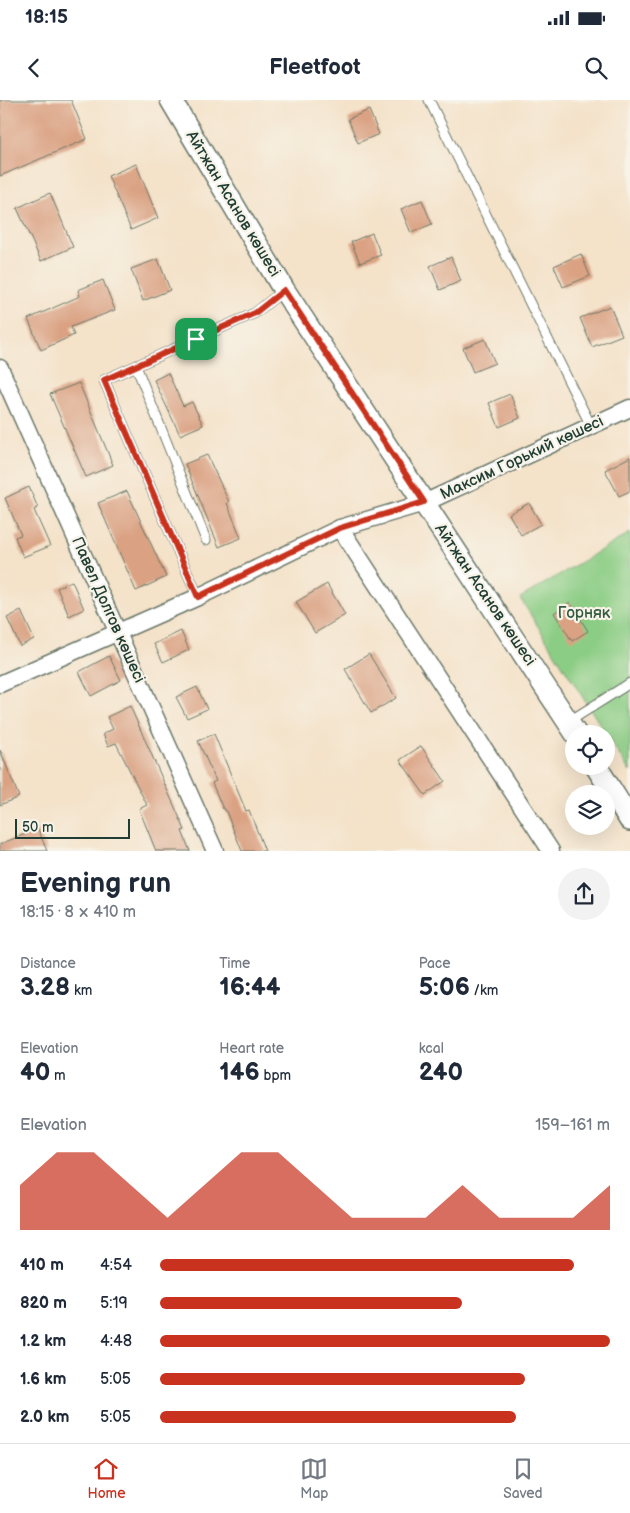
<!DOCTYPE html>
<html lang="en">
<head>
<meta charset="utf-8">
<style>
  :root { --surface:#fff; --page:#f2f2f3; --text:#1f2937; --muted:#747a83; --line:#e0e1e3; --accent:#c8321e }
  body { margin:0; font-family:"Balsamiq Sans",sans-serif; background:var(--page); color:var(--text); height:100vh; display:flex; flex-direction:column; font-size:19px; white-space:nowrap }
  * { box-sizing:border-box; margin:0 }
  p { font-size:16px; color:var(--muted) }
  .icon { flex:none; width:28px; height:28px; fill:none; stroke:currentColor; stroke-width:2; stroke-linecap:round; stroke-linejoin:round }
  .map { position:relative; height:751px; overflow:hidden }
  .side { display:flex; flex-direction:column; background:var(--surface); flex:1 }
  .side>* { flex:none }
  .controls { position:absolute; left:565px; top:625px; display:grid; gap:10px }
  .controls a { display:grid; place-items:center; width:50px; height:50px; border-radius:50%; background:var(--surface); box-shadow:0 5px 20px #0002; font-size:25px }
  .scale { position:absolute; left:15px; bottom:12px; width:115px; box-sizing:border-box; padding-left:5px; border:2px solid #1f3d34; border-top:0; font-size:14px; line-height:18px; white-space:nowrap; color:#1f3d34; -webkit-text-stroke:4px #f7f3e8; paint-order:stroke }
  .pin { position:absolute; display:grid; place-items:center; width:42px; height:42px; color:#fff; margin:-21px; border-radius:10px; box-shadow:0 2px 8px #0006 }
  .round { display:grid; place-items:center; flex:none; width:52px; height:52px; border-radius:26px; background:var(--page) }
  .overview { display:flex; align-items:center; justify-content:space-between; height:85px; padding:0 20px }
  h1 { font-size:28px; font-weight:700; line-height:38px }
  .figures { display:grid; grid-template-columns:repeat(3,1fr); gap:8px; height:85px; padding:5px 20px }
  .figures div { display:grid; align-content:center }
  .figures b { font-size:25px; font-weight:700 }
  .figures small { font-size:14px; font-weight:400 }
  .figures p { font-size:14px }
  .chart { height:140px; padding:10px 20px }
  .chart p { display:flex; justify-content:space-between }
  .chart svg { width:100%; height:90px; margin-top:5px; fill:var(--accent); opacity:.7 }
  ul { padding:0 20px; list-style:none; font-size:16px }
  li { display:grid; grid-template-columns:80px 60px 1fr; align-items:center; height:38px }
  li i { height:12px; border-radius:6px; background:var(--accent) }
  .status { display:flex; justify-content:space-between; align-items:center; height:35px; padding:0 25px; background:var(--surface); direction:ltr }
  .status svg { height:14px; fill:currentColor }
  header { display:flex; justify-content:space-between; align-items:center; height:65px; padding:0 20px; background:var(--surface); font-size:22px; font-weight:700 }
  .dock { display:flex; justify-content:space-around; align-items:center; height:70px; border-top:1px solid var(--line); background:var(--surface); font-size:14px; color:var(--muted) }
  .dock a { display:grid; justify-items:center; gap:2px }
  .dock .on { color:var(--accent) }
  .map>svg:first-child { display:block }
</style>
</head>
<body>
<div class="status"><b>18:15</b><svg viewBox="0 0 49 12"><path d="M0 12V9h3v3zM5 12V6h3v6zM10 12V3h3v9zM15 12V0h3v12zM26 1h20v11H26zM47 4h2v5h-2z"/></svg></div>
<header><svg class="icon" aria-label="back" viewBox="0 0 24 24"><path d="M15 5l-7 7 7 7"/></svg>Fleetfoot<svg class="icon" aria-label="search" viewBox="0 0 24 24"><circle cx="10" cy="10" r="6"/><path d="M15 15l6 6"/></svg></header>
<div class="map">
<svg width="630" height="751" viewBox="0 0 630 751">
  <rect width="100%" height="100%" fill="#f7f3e8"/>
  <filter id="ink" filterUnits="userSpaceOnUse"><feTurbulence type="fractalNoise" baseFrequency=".02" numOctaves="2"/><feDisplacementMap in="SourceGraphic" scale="10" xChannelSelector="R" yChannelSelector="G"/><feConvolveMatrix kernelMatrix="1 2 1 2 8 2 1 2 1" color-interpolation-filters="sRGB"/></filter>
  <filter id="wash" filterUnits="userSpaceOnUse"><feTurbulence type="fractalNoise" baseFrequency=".0096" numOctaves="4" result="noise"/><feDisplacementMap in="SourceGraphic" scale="20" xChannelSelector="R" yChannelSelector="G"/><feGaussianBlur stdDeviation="1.12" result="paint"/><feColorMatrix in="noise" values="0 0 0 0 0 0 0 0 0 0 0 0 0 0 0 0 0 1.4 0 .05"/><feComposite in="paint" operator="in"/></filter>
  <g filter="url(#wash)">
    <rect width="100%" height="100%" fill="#f4e2c9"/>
    <path fill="#8ccd85" stroke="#56855c" d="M 630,433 L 630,672 L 520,498 Z"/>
    <g id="blocks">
      <g fill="#daa182">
        <path d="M 0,0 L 71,0 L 87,39 L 0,76 Z"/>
        <path d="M 369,10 L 379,34 L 358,43 L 348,19 Z"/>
        <path d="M 136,64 L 158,118 L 131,130 L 108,76 Z"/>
        <path d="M 50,93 L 73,147 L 41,161 L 17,108 Z"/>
        <path d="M 422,100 L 432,124 L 411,133 L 401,109 Z"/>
        <path d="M 372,133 L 381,155 L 360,163 L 351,142 Z"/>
        <path d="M 581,154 L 590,176 L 563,187 L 554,166 Z"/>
        <path d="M 451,157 L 461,181 L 440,190 L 430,166 Z"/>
        <path d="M 158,159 L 170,190 L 143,201 L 131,169 Z"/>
        <path d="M 103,180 L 115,210 L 71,227 L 74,235 L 41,250 L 28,219 L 80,196 L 78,190 Z"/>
        <path d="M 610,206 L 622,235 L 592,247 L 580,218 Z"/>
        <path d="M 485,239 L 495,263 L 473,272 L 463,248 Z"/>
        <path d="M 168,273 L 183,306 L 192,302 L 203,325 L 180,335 L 154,280 Z"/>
        <path d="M 79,283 L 113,365 L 86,377 L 50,294 Z"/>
        <path d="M 510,294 L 520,318 L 499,327 L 489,303 Z"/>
        <path d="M 207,355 L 229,402 L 227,403 L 241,438 L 219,447 L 185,364 Z"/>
        <path d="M 630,357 L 630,391 L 619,396 L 605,370 Z"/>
        <path d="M 29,387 L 38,408 L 34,410 L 50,446 L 23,457 L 15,437 L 21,435 L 5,398 Z"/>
        <path d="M 127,391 L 166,477 L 136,491 L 98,403 Z"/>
        <path d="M 529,403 L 541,424 L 521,435 L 509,414 Z"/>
        <path d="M 72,481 L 84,509 L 69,516 L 57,488 Z"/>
        <path d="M 327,484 L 345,515 L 315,533 L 296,502 Z"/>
        <path d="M 570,502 L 588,531 L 572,541 L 554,513 Z"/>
        <path d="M 21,511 L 34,539 L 20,546 L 7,518 Z"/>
        <path d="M 181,531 L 189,550 L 163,562 L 154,544 Z"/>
        <path d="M 369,554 L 396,598 L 371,613 L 345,569 Z"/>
        <path d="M 109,556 L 121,580 L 91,596 L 79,572 Z"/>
        <path d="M 197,587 L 207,609 L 187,618 L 176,597 Z"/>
        <path d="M 130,606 L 185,730 L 182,731 L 190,751 L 156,751 L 139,709 L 147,705 L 116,643 L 108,646 L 103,634 L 113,629 L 107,617 Z"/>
        <path d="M 214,634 L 246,711 L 249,710 L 265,751 L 242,751 L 225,709 L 223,709 L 212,683 L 216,681 L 198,641 Z"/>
        <path d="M 421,646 L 445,681 L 425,695 L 400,660 Z"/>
        <path d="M 0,650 L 19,697 L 0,705 Z"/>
        <path d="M 38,729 L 47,751 L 0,751 L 0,744 Z"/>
      </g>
    </g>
  </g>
  <g filter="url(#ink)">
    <use href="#blocks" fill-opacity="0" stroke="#6a7768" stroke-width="1"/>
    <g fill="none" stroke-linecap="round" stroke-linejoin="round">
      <defs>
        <g id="service">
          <path d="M 429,0 L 591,326"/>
          <path d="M 136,266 L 206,440"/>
          <path d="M 198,497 L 104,280 L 255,213 L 284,190"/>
          <path d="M 568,622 L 630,583"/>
        </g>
        <g id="minor">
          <path d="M 0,268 L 215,751"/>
          <path d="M 340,428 L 551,751"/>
          <path d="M 0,584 L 198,497 L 340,428 L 424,403 L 630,308"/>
        </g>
        <g id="tertiary">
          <path d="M 171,0 L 284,190 L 576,634"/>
          <path d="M 596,666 L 630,720"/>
        </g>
      </defs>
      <use href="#service" stroke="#6a7768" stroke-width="11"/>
      <use href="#minor" stroke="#6a7768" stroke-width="19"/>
      <use href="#tertiary" stroke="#6a7768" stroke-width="24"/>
      <use href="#service" stroke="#fff" stroke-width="9"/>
      <use href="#minor" stroke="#fff" stroke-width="16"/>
      <use href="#tertiary" stroke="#fff" stroke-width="21"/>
    </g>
  </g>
  <g fill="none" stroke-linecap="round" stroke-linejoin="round" filter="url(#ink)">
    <defs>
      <path id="route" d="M 284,190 L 424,402 L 340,428 L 198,497 L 104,280 L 255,213 Z"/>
    </defs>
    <use href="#route" stroke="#fff" stroke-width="10"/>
    <use href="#route" stroke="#c8321e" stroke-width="6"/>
  </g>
  <g text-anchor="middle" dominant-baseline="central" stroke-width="4.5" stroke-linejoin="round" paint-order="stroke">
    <g font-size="16" fill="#1f3d34" stroke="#f7f3e8">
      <text transform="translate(233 104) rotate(59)">Айтжан Асанов көшесі</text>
      <text transform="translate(522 358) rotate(-25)">Максим Горький көшесі</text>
      <text transform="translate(485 495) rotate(56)">Айтжан Асанов көшесі</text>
      <text transform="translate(108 510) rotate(66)">Павел Долгов көшесі</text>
    </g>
    <g font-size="16" fill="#355a44" stroke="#f7f3e8">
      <text x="584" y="513">Горняк</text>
    </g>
  </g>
</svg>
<div class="controls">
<a><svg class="icon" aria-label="locate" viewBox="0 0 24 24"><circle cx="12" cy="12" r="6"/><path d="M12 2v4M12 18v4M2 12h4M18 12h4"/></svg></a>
<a><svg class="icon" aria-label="layers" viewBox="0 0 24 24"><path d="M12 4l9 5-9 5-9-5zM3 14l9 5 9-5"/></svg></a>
</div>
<div class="scale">50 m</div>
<div class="pin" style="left:196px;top:239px;background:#1e9e55"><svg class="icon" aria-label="arrive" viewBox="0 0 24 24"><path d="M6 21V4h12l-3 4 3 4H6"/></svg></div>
</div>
<section class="side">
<div class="overview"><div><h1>Evening run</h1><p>18:15 · 8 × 410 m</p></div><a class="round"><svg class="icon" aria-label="share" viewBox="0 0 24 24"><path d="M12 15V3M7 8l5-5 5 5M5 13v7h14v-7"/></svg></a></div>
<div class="figures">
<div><p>Distance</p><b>3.28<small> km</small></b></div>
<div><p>Time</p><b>16:44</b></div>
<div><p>Pace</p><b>5:06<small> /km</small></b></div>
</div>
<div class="figures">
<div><p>Elevation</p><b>40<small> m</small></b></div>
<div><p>Heart rate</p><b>146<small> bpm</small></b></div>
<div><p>kcal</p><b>240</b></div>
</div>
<div class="chart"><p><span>Elevation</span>159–161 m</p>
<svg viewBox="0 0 160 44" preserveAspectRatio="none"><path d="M0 44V22L10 6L20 6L30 22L40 38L50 22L60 6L70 6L80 22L90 38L100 38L110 38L120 22L130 38L140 38L150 38L160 22V44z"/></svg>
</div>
<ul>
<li><b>410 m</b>4:54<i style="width:92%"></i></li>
<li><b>820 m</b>5:19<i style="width:67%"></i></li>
<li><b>1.2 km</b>4:48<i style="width:100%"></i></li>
<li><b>1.6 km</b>5:05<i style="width:81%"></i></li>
<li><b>2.0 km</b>5:05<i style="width:79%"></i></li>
</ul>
</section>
<nav class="dock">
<a class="on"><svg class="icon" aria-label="home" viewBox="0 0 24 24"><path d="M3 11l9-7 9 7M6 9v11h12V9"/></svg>Home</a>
<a><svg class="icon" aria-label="map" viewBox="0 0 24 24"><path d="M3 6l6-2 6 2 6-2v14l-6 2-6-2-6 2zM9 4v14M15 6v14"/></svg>Map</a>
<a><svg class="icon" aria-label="saved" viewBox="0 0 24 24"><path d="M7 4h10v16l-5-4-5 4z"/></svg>Saved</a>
</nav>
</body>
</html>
